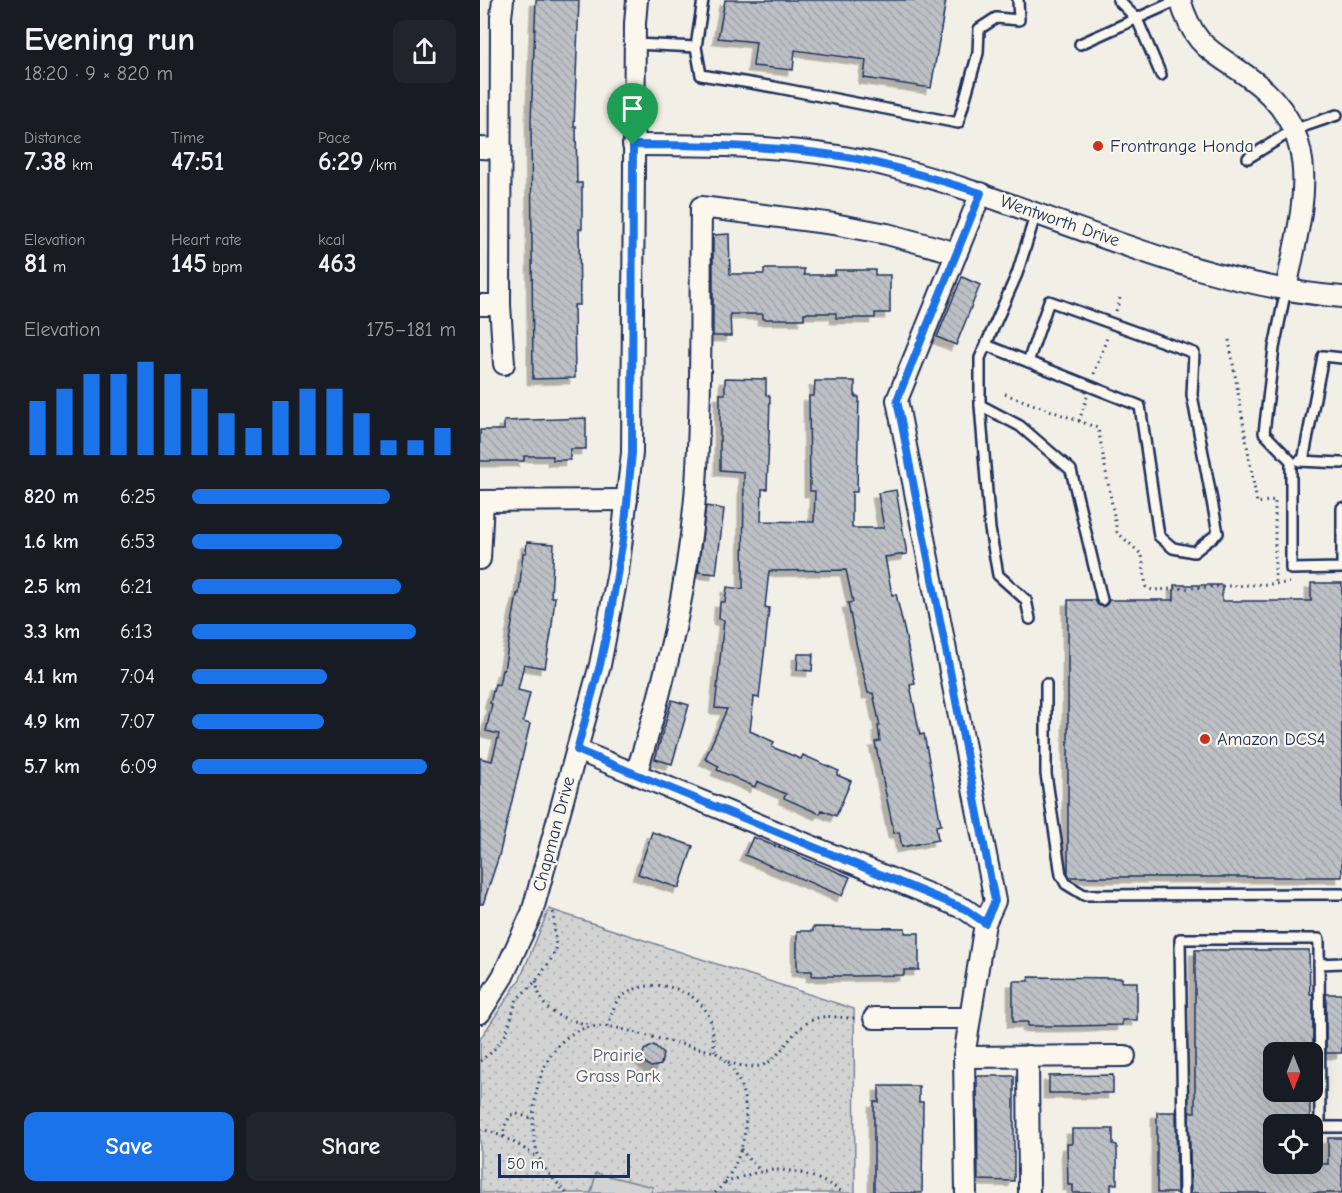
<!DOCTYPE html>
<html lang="en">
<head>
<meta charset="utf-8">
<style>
  :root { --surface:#171b24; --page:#20242c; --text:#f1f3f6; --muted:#9ea1a6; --accent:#1a73e8 }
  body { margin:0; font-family:"Comic Neue",sans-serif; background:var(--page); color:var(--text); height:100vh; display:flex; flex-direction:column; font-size:22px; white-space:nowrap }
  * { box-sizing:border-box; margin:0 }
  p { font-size:20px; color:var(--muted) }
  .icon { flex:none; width:33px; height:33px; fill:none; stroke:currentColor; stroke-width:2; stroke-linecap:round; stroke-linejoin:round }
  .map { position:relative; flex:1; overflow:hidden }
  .side { display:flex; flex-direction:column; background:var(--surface); width:480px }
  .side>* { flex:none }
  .needle { width:39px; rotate:180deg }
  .fabs { position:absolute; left:783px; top:1042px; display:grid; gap:12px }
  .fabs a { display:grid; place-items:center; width:60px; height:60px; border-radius:12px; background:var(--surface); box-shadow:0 6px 24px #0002; font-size:30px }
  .scale { position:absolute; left:18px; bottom:15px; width:132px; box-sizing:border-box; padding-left:6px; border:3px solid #1b2f5e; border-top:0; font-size:16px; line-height:21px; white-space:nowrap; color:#1b2f5e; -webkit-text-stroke:4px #fbf7ec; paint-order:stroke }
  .pin { position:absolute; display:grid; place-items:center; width:51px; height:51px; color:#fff; margin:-62px -26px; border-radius:50% 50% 50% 0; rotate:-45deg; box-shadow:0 0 6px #0007 }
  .pin .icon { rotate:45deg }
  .round { display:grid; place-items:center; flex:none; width:63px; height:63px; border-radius:12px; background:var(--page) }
  .headline { display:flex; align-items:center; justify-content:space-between; height:102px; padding:0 24px }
  h1 { font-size:33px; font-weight:700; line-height:45px }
  .figures { display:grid; grid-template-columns:repeat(3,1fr); gap:9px; height:102px; padding:6px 24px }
  .figures div { display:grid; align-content:center }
  .figures b { font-size:26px; font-weight:700 }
  .figures small { font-size:16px; font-weight:400 }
  .figures p { font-size:16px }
  .chart { height:168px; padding:12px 24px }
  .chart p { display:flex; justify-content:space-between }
  .chart svg { width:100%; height:108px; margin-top:6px; stroke:var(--accent); stroke-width:6 }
  .primary-button { display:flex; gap:12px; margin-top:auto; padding:12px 24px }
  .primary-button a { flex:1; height:69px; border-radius:12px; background:var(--accent); color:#fff; font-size:24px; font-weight:700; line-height:69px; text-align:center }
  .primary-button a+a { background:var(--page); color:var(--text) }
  ul { padding:0 24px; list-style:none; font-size:20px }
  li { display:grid; grid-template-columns:96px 72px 1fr; align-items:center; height:45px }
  li i { height:15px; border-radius:8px; background:var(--accent) }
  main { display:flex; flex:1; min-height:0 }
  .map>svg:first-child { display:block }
</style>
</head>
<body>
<main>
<section class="side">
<div class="headline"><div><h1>Evening run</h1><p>18:20 · 9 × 820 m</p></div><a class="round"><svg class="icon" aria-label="share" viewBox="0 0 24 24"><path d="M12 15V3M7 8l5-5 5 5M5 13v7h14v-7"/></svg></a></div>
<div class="figures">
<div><p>Distance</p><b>7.38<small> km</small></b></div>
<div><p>Time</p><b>47:51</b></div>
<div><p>Pace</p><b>6:29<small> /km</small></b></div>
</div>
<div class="figures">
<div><p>Elevation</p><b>81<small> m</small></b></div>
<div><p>Heart rate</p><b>145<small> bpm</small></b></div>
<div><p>kcal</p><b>463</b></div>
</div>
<div class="chart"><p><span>Elevation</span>175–181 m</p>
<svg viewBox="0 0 160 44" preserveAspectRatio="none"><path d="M5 44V22M15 44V17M25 44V11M35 44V11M45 44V6M55 44V11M65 44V17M75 44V27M85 44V33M95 44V22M105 44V17M115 44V17M125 44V27M135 44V38M145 44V38M155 44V33"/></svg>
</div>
<ul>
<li><b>820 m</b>6:25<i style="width:75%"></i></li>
<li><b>1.6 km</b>6:53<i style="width:57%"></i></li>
<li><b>2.5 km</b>6:21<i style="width:79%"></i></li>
<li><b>3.3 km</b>6:13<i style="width:85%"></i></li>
<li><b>4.1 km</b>7:04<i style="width:51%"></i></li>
<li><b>4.9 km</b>7:07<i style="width:50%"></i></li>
<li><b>5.7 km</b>6:09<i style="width:89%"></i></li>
</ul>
<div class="primary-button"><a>Save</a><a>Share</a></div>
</section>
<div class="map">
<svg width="862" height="1193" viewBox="0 0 862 1193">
  <defs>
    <pattern id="grass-dots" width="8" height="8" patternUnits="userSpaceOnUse" patternTransform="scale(1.5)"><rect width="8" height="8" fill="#d2d3d2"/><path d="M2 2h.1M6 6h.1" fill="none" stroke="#b4b5b7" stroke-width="1.8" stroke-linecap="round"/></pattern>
    <pattern id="building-back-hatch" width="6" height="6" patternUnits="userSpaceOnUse" patternTransform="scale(1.5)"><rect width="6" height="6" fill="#bdc0c4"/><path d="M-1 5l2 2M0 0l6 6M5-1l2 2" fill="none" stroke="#a2a5ab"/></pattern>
    <filter id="shadow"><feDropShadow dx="-5.5" dy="5.5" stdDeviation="0" flood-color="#0004"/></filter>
  </defs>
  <rect width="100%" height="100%" fill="#f2efe6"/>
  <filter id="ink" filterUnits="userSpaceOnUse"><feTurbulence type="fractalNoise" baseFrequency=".0167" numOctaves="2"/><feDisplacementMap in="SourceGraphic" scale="12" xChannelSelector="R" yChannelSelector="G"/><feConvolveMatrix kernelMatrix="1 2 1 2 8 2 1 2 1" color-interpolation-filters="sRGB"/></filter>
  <g filter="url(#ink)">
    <path fill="url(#grass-dots)" stroke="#768198" stroke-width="1.5" d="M 69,909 L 374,1009 L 375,1193 L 0,1193 L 0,1039 L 40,979 Z"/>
    <path fill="#d2d3d2" stroke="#768198" stroke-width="1.5" d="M 116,1173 L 173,1187 L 171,1193 L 111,1193 Z"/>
    <g fill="url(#building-back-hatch)" stroke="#1b2f5e" stroke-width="1.5" filter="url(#shadow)">
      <path d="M 56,0 L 99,0 L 94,127 L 96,126 L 97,183 L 102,183 L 102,229 L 99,229 L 100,305 L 94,305 L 95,378 L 53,379 L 51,120 Z"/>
      <path d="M 245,0 L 466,0 L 451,88 L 384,78 L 386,60 L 315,50 L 313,70 L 273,66 L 276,42 L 238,38 Z"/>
      <path d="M 249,234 L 250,274 L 284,274 L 284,269 L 324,269 L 324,275 L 355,275 L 355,270 L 395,270 L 395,275 L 410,275 L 410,313 L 395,313 L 395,318 L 356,318 L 356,313 L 324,313 L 324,319 L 283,319 L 283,314 L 250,314 L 251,336 L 233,336 L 233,235 Z"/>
      <path d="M 482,277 L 500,285 L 476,345 L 457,337 Z"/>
      <path d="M 245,378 L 286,379 L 286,395 L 290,396 L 289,435 L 287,489 L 282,489 L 281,521 L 334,522 L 335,491 L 330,491 L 329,396 L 334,396 L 335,381 L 375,381 L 375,397 L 379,397 L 378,437 L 377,492 L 372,492 L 372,528 L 404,528 L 398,493 L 416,490 L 427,554 L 405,557 L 412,595 L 416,594 L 425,633 L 435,684 L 430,685 L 440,735 L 444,734 L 461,825 L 456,826 L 458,840 L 422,847 L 419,832 L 414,833 L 395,742 L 400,741 L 398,726 L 400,726 L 393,693 L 388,693 L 376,643 L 368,603 L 373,602 L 366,570 L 289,571 L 285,607 L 289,608 L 285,646 L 279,698 L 274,697 L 270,731 L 294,742 L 292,747 L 321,759 L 323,755 L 359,771 L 357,775 L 371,781 L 356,816 L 342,810 L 340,814 L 304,798 L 306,794 L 277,781 L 275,787 L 237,770 L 239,766 L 225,759 L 247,709 L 235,708 L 244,620 L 239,619 L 240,602 L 245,602 L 247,587 L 263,589 L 264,472 L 240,470 L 240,394 L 245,394 Z"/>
      <path d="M 106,418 L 106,449 L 90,449 L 90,460 L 73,460 L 73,456 L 44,456 L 44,461 L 0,461 L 0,430 L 24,430 L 24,421 Z"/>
      <path d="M 226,506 L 244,509 L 236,574 L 218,572 Z"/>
      <path d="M 47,542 L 74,544 L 71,597 L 75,597 L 71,634 L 65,668 L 44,664 L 38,690 L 50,693 L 43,722 L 50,724 L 19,856 L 3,904 L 0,904 L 0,758 L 12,761 L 19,734 L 6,731 L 12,704 L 10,703 L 15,684 L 19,685 L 22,670 L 24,670 L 37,594 L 39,594 L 43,553 L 46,553 Z"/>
      <path d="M 831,583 L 862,583 L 862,877 L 590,877 L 588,873 L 588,600 L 615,600 L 618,605 L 623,607 L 627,604 L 629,600 L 694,600 L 694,585 L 742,585 L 742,601 L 831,601 Z"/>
      <path d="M 318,654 L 333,654 L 332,671 L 317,670 Z"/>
      <path d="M 192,700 L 209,705 L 192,764 L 175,759 Z"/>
      <path d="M 172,832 L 213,846 L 199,888 L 158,874 Z"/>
      <path d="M 273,837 L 370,877 L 362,896 L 265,855 Z"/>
      <path d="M 333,927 L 425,928 L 425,933 L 439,933 L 439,970 L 424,970 L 424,975 L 374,976 L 332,976 L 332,971 L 317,971 L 317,931 L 333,931 Z"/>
      <path d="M 715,950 L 829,950 L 830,994 L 833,994 L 833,1053 L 787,1053 L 787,1092 L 830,1092 L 830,1125 L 787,1125 L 787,1164 L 848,1164 L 848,1138 L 862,1138 L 862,1193 L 711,1193 L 709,1112 L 715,1112 Z"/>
      <path d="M 549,977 L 642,978 L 642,982 L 657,982 L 657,1020 L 642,1020 L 642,1025 L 589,1026 L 548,1026 L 548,1022 L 533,1022 L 533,981 L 549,981 Z"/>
      <rect x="846" y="994" width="16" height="59"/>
      <path d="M 174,1045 L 183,1053 L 181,1065 L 171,1067 L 162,1060 L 164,1050 Z"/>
      <path d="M 633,1075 L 633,1093 L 569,1093 L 569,1076 Z"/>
      <path d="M 497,1076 L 534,1076 L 534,1181 L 498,1180 Z"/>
      <path d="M 399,1086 L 439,1086 L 439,1102 L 443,1102 L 442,1193 L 394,1193 L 394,1102 L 399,1102 Z"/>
      <path d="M 677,1112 L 696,1112 L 697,1193 L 677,1193 Z"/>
      <path d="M 592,1129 L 633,1129 L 633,1144 L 637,1145 L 637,1184 L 631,1184 L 631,1193 L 593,1193 L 593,1185 L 588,1185 L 587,1144 L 592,1144 Z"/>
    </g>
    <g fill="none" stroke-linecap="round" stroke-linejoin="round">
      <defs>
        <g id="lane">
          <path d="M 638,0 L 657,19 L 681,75"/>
          <path d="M 155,44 L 216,47 L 223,0"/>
          <path d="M 600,44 L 698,0"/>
          <path d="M 216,47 L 221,75 L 294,87 L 478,123 L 498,53 L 499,29 L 516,18 L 539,20 L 538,0"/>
          <path d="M 768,158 L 813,130 L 857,115"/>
          <path d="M 806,289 L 794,348 L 784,433 L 811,461 L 811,569 L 862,568 L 862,508"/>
          <path d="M 506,345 L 660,406 L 679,536 L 693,548 L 714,552 L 738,533 L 712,395 L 714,353 L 569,301 L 548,362"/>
          <path d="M 500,405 L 540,426 L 591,470 L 622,600"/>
          <path d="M 819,461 L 862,463"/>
          <path d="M 823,461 L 843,356 L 862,358"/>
          <path d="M 550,619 L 546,600 L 518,575 L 510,529 L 500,405 L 500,358 L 537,274 L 556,213"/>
          <path d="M 566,684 L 566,774 L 581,875 L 586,884 L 604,895 L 862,894"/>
          <path d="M 839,964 L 862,963"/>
          <path d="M 704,1193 L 700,939 L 839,939 L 840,1127 L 862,1127"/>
        </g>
        <g id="street">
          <path d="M 23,0 L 21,17 L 20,305 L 24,364"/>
          <path d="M 700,0 C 715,48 730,49 767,76 C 849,134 822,208 806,289"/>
          <path d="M 153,145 C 241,145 329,145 415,168 C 564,207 706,284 862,297"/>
          <path d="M 0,148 L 21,149"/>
          <path d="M 0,305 L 20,305"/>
          <path d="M 0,501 L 147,500"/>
          <path d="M 0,559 L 3,501"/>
          <path d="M 97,750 L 485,909 L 505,923"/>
          <path d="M 156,774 C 186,680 209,584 216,485 C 222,393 220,300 221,207 L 354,224 L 407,234 L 477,253"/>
          <path d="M 0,1013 L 23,976 L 52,913 L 120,665 L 138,572 L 152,453 L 155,23 L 157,0"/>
          <path d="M 394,1018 L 489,1018"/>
          <path d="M 548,1056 L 549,1193"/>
          <path d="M 484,1057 L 645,1056"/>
          <path d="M 486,1193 L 484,1057 L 505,923 L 515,901 L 417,400 L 501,193"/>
        </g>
      </defs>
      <use href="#lane" stroke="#1b2f5e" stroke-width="14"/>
      <use href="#street" stroke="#1b2f5e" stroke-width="24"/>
      <g stroke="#1b2f5e" stroke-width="3" stroke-dasharray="1.5 4.5" stroke-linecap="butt">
        <path d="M 636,311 L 641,295"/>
        <path d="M 749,340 L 777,503 L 795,500 L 795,583"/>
        <path d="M 614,374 L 628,335"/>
        <path d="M 525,394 L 618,428 L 637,532 L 662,555 L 666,587 L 672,590 L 809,583"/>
        <path d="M 599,421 L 607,397"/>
        <path d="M 56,981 C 62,1018 83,1017 112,1026"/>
        <path d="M 128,1026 C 131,1018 133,1006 138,1000 C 163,975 211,984 228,1014 C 233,1025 233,1040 235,1051"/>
        <path d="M 0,1061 L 12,1052 L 26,1034 L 37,999 L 56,981 L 70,961 L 76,949 L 73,910"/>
        <path d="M 248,1062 C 302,1081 297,1038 332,1020 C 346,1013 362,1019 377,1018"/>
        <path d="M 0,1129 C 23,1134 39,1145 58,1158"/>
        <path d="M 24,1137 L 24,1127 L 31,1115 L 37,1114 L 52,1118"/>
        <path d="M 261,1149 L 269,1160 L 281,1171"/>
        <path d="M 245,1183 C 256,1179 268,1174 280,1172 C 309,1165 340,1177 364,1193"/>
        <path d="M 86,1193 C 76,1182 64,1170 59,1157 C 43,1116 60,1035 110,1027 C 130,1024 149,1031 168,1036 C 190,1041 212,1047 235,1052 C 240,1056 245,1059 249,1064 C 278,1101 267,1162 235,1193"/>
      </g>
      <use href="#lane" stroke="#fbf7ec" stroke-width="9"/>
      <use href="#street" stroke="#fbf7ec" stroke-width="20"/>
    </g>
  </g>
  <g fill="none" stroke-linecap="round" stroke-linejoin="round" filter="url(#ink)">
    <defs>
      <path id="route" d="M 153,145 C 227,145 300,145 373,158 C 417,167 459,180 501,193 L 417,400 L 515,901 L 505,923 L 485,909 L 97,750 L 120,665 L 130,617 L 144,533 L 152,453 Z"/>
    </defs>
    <use href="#route" stroke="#fff" stroke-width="12"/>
    <use href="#route" stroke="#1a73e8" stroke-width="8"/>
  </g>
  <g fill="#c8321e" stroke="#fbf7ec" stroke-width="2">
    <circle cx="618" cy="146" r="6"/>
    <circle cx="725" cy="739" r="6"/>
  </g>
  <g text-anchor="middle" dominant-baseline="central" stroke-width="4.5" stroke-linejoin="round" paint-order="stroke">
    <g font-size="18" fill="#1b2f5e" stroke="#fbf7ec" text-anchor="start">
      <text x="630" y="146">Frontrange Honda</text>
      <text x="737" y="739">Amazon DCS4</text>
    </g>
    <g font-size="18" fill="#1b2f5e" stroke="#fbf7ec">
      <text transform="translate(580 221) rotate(19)">Wentworth Drive</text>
      <text transform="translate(74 834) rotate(-75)">Chapman Drive</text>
    </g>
    <g font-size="18" fill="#49587b" stroke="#fbf7ec">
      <text x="138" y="1055">Prairie<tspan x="138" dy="21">Grass Park</tspan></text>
    </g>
  </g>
</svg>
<div class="fabs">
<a><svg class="needle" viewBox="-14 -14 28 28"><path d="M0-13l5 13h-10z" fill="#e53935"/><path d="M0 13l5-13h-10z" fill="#9ea1a6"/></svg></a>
<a><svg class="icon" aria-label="locate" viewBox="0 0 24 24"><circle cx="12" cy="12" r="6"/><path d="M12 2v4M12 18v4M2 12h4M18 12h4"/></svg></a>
</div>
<div class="scale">50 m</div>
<div class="pin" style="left:153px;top:145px;background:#1e9e55"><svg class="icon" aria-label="arrive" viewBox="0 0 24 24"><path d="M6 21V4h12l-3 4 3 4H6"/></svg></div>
</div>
</main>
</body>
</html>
